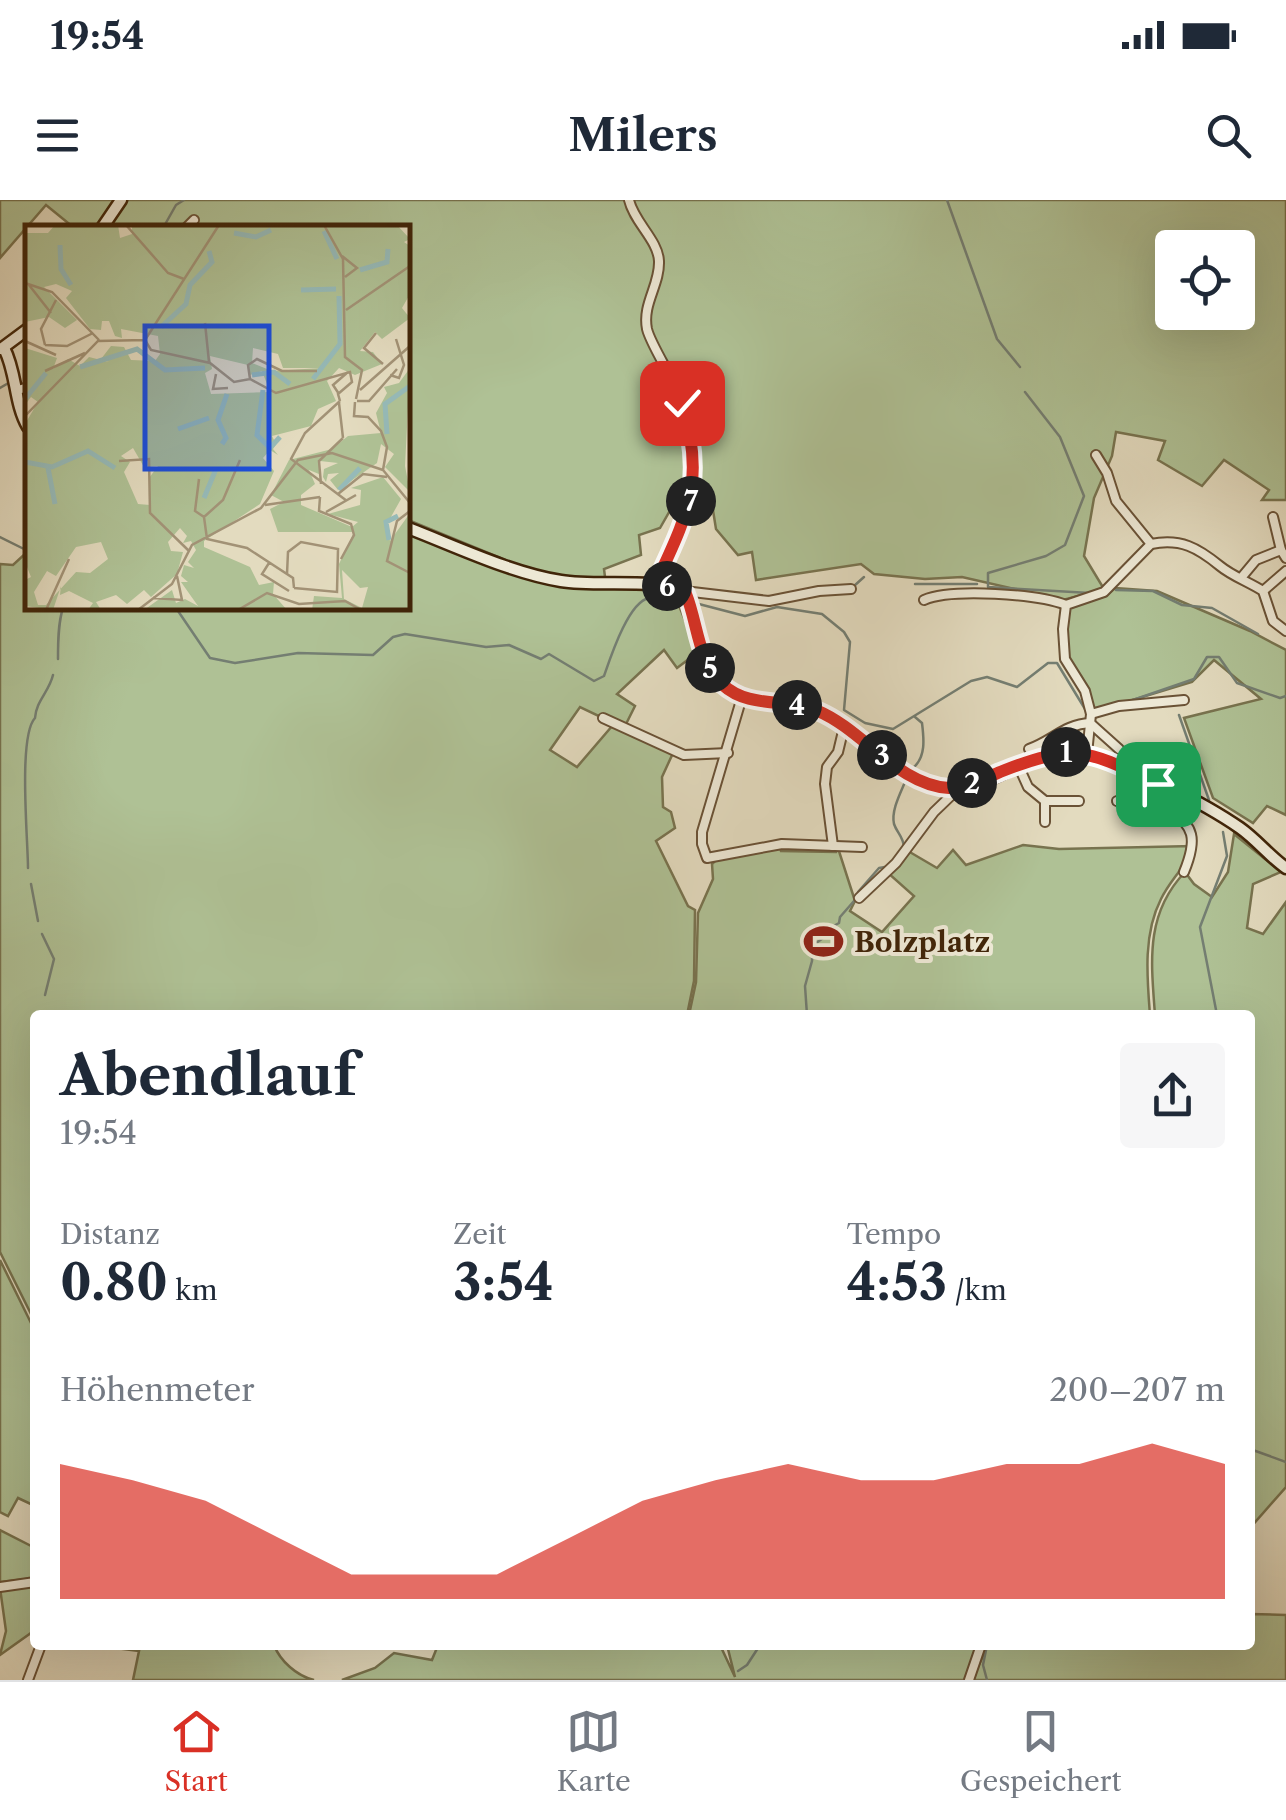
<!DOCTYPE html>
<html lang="de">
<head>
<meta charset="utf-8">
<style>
  :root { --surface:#fff; --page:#f6f6f7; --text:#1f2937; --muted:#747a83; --line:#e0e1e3; --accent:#d93025 }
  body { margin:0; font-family:"Libre Caslon Text",serif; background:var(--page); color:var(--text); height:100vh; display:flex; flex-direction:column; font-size:38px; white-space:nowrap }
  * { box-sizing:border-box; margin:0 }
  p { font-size:32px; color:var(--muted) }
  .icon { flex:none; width:55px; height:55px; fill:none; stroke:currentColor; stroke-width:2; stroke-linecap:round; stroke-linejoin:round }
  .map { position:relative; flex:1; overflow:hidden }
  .side { position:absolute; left:30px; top:810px; width:1225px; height:640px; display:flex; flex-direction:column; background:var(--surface); border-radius:10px; box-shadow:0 10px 40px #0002 }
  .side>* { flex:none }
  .controls { position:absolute; left:1155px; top:30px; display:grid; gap:20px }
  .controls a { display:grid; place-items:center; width:100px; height:100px; border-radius:10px; background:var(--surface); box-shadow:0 10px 40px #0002; font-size:50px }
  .pin { position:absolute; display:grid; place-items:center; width:85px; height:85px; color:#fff; margin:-42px; border-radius:20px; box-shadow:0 5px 15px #0006 }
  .km { position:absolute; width:50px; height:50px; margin:-25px; border-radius:50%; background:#222; color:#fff; font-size:28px; line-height:50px; text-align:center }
  .round { display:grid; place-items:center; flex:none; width:105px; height:105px; border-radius:10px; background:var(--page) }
  .overview { display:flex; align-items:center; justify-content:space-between; height:170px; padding:0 30px }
  h1 { font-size:55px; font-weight:700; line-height:75px }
  .stats { display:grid; grid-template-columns:repeat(3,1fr); gap:15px; height:170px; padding:10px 30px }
  .stats div { display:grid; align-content:center }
  .stats b { font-size:50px; font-weight:700 }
  .stats small { font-size:28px; font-weight:400 }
  .stats p { font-size:28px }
  .chart { height:280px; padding:20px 30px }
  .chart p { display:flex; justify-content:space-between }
  .chart svg { width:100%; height:180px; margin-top:10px; fill:var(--accent); opacity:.7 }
  .status { display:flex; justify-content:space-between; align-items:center; height:70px; padding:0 50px; background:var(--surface); direction:ltr }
  .status svg { height:28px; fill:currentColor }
  header { display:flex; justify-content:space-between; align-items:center; height:130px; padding:0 30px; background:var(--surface); font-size:45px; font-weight:700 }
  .tab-bar { display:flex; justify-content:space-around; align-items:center; height:140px; border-top:2px solid var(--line); background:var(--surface); font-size:28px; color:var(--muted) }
  .tab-bar a { display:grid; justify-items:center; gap:5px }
  .tab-bar .active { color:var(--accent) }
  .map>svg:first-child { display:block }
</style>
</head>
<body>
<div class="status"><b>19:54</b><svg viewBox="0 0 49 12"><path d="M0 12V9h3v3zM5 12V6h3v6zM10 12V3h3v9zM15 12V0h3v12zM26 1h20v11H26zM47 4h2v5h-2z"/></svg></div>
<header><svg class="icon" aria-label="menu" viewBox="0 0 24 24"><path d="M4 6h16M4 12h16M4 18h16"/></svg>Milers<svg class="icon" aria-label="search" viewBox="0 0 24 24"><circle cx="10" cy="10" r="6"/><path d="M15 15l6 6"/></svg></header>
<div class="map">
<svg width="1286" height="1480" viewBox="0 0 1286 1480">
  <rect width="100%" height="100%" fill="#e3dbbf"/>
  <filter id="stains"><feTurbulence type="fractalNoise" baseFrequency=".002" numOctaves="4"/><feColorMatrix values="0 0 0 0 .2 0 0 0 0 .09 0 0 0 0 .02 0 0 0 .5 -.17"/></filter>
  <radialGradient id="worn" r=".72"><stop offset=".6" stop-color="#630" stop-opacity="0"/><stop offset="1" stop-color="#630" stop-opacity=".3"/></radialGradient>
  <g fill="#afc195" stroke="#78734f" stroke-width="2.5" fill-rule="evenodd">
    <path d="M 0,0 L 117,0 L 98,27 L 73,27 L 46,5 L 0,58 Z"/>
    <path d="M 122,0 L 1286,0 L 1286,300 L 1262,300 L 1269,290 L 1224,260 L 1202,286 L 1158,260 L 1165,241 L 1116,232 L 1112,256 L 1094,298 L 1084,356 L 1104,389 L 1063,400 L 962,377 L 925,379 L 874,374 L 861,364 L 756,380 L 752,352 L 738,355 L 716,329 L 712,304 L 672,307 L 660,328 L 639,335 L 641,355 L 604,369 L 606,385 L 659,385 L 673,391 L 698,452 L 677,468 L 664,450 L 617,494 L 635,506 L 624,528 L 580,507 L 550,550 L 577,567 L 613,525 L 673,553 L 662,577 L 663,607 L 671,612 L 675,628 L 656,641 L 688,706 L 695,710 L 694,781 L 687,815 L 35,815 L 35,1306 L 18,1298 L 8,1316 L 0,1312 L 0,1060 L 31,1123 L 34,1120 L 0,1052 L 0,364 L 13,365 L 27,352 L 28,408 L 408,408 L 408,328 L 532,371 L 408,320 L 408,28 L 114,27 L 108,20 ZM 1172,48 L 1238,48 L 1238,112 L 1172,112 Z"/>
    <path d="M 1115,388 L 1157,391 L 1250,431 L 1286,450 L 1286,615 L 1267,606 L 1253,623 L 1213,598 L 1184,518 L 1261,499 L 1214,460 L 1192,482 L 1093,512 C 1072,471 1059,455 1069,408 L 1106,396 Z"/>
    <path d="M 1234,634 L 1281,672 L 1253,684 L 1247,728 L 1263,734 L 1286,702 L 1286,1287 L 1250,1328 L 1250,815 L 1155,815 C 1151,761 1145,714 1185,672 L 1194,684 L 1212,697 L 1228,672 Z"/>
    <path d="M 1023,645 L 1059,649 L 1192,646 C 1183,672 1172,677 1161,699 C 1143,734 1147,777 1150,815 L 689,815 L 696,782 L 698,713 L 713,679 L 712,664 L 718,658 L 780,647 L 781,651 L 836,652 L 838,648 L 855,701 L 850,711 L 882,732 L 914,696 L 888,673 L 908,651 L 937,668 L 953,650 L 966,665 Z"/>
    <path d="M 0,1330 L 35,1348 L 35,1378 L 0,1382 Z"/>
    <path d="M 35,1384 L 35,1430 L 0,1455 L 6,1431 L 0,1388 Z"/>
    <path d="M 1250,1414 L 1286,1415 L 1286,1480 L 972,1480 L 983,1456 L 983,1445 L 1250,1445 Z"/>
    <path d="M 92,1445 L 274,1445 C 280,1461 297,1476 314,1480 L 133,1480 L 139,1451 Z"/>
    <path d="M 438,1445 L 720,1445 L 735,1477 L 727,1445 L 977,1445 L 965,1480 L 342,1480 L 375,1468 L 394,1453 L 432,1460 Z"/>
  </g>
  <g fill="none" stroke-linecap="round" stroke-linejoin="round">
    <g stroke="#747e72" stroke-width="2.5">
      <path d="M 947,0 L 997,139 L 1020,167"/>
      <path d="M 163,28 L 176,5 L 184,0"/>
      <path d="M 0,188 L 12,181"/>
      <path d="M 1025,192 L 1060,237 L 1084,296 L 1065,345 L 1046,356 L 988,373 L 988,387 L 1090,393"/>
      <path d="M 0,337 L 28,351"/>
      <path d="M 915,384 L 977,384"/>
      <path d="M 854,386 L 864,377"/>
      <path d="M 1116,390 L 1153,391 L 1182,405 L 1212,408 L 1258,434"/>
      <path d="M 695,403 L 745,416 L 777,407 L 822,414 L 844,432 L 850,442 L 844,510 L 865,523 L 893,529 L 971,481 L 987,477 L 1017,487 L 1048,463 L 1057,463 L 1085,509 L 1098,508"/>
      <path d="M 176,408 L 210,458 L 235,463 L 298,453 L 373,455 L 393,437 L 405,434 L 486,447 L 509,445 L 541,459 L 549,454 L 594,481 L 604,476 C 610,459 628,402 649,398 C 658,396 673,399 683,401"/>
      <path d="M 58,459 C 58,443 58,423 63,408"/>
      <path d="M 1130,501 L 1194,479 L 1207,457 L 1219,457 L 1237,483 L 1280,498 L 1286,496"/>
      <path d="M 1179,515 L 1209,600"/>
      <path d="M 913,568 C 926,557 924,539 922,523 L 915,517"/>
      <path d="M 904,647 C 903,636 897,633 894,624 C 891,611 900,594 905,582"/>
      <path d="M 28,668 C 28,640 18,536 35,518 C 36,501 49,492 53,475"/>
      <path d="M 31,684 L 38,721"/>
      <path d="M 858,692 L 879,668 L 885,667"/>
      <path d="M 42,734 L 54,759 L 45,795"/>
      <path d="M 807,815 L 805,786 L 812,761 L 812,746 L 830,733 L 830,728 L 839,723 L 840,717 L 854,701"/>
      <path d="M 1217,815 L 1200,727 L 1227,656 L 1223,632"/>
      <path d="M 1250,1249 L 1286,1262"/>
      <path d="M 987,1445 L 983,1465 L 987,1480"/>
      <path d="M 738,1471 L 747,1465 L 760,1445"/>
    </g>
    <defs>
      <g id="street">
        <path d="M 629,0 C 634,22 658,40 659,61 C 660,85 642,104 647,129 C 650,142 667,169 674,184 C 707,262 695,300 660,374 L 659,385"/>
        <path d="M 186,28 L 194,20"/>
        <path d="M 18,190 L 28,187"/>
        <path d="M 1096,255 L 1107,273 L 1116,301 L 1151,344"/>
        <path d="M 1273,317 L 1281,350"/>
        <path d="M 1241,378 L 1256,360 L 1281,350 L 1286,358"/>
        <path d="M 684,391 L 769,401 L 819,391 L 851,389"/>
        <path d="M 1263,391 L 1286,371"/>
        <path d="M 924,400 C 952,388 1038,394 1066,405"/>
        <path d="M 742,497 L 702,632 L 702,644 L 707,658 L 782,644 L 862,647"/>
        <path d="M 1091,514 L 1119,506 L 1184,500"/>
        <path d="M 603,518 L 684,555 L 728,553"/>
        <path d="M 1029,549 C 1052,541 1065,524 1090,523 L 1119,549"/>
        <path d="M 1087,554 L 1091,514 L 1085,491 L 1065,459 L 1063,429 L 1066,405 L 1104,392 L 1151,344 C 1181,338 1198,348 1220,366 C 1232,376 1249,382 1263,391 L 1273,421 L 1286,431"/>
        <path d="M 1018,565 L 1028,587 L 1045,601 L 1045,622"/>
        <path d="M 1159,585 L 1155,592 C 1183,626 1204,623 1184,672"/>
        <path d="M 1045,601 L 1079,601"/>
        <path d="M 1117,601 L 1155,592"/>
        <path d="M 833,646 L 825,584 L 827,567 L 838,552 L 844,527"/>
        <path d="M 859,698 L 896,663 L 934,612 L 960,587"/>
        <path d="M 0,1387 L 35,1382"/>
        <path d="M 28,1480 L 41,1445"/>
        <path d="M 969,1480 L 981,1445"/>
      </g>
      <g id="secondary">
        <path d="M 102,28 L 121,0"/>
        <path d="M 4,148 C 17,173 14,203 28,227"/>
        <path d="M 1,149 L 28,129"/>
        <path d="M 408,328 C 455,346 511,373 561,381 C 596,387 655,378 684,391 C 701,418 696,457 720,482 C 747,511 788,496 821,512 C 861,531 903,587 951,588 C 1000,588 1032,542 1089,555 C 1127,563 1207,605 1240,628 C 1257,640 1269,656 1286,668"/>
      </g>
    </defs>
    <use href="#street" stroke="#6a5236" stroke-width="12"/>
    <use href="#secondary" stroke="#412509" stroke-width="15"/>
    <use href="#street" stroke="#ede8d5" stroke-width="8"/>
    <use href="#secondary" stroke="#ede8d5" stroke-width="10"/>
  </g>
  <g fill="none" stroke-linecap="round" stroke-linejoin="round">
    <defs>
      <path id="route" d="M 682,203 C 704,275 691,308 660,374 L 659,386 L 676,388 L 686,394 C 698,424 698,463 723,485 C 749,509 788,498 818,511 C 863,530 898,585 949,588 C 966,588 984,579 1000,572 C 1076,542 1087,550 1158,584"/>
    </defs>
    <use href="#route" stroke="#fff" stroke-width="20"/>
    <use href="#route" stroke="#d93025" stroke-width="12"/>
  </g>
  <defs>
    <symbol id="stadium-bare" viewBox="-9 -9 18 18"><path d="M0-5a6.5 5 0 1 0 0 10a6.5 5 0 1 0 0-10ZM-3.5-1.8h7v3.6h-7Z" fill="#8f2418" stroke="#ede8d5" stroke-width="2.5" paint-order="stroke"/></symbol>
  </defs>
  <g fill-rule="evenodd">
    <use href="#stadium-bare" x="796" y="714" width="55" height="55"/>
  </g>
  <g text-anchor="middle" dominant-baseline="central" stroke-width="8" stroke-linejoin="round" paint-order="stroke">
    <g font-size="28" font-weight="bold" fill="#412509" stroke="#ede8d5" text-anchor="start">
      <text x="854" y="742">Bolzplatz</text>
    </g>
  </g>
  <g transform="translate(25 25)">
    <rect width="385" height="385" fill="#e3dbbf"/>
    <path d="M 30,0 L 93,0 L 95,13 L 107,9 L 107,0 L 372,0 L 385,14 L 379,17 L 385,21 L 385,69 L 377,83 L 385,93 L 357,114 L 350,107 L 335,126 L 348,127 L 357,139 L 330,150 L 314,143 L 302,156 L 311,176 L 293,184 L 286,201 L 247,211 L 250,217 L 256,212 L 248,224 L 253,230 L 245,225 L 238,233 L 249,246 L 235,279 L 179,316 L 179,322 L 225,342 L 234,360 L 249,357 L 248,369 L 262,385 L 119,385 L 147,365 L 151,378 L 160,374 L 173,381 L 156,357 L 163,357 L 156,351 L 159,340 L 169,343 L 163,337 L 171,325 L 166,316 L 158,318 L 162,311 L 155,303 L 143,317 L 146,326 L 158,327 L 152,349 L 126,372 L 119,365 L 102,379 L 91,370 L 71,377 L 76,385 L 63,385 L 68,378 L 44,366 L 35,370 L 36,361 L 28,385 L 0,381 L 0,355 L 6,352 L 0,337 L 0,199 L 13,177 L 6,172 L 0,180 L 0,123 L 32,133 L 28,144 L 43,134 L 55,141 L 64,132 L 84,137 L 76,134 L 86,121 L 99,122 L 106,135 L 130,136 L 135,129 L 133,111 L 96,104 L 97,113 L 90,111 L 84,96 L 77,96 L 76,105 L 65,104 L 41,73 L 47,66 L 31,59 L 19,62 L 52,95 L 40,103 L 24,92 L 0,97 L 0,8 L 23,8 ZM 228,123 L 253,129 L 258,143 L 296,143 L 247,146 L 227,138 ZM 185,131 L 223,140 L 225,150 L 237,146 L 245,167 L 186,169 L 180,148 L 187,144 ZM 108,223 L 119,242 L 133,241 L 124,253 L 125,280 L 113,279 L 99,247 L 105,237 L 96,231 ZM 76,317 L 83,334 L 65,348 L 51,347 L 21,380 L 13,380 L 9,367 L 22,346 L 31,351 L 51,322 ZM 385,143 L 380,241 L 385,267 L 360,242 L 369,229 L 356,219 L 352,238 L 313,265 L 305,255 L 314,248 L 303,249 L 301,257 L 298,252 L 299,244 L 313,238 L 295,236 L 294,249 L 284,245 L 290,259 L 276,270 L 276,280 L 327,302 L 333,297 L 303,289 L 335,280 L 336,265 L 326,263 L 358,252 L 376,274 L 362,299 L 365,316 L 385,288 L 385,385 L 287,385 L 289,371 L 317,373 L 314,339 L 329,307 L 253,307 L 245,284 L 259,277 L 246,270 L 264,235 L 307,224 L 323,211 L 356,208 L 351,188 L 362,168 L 359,162 L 374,158 ZM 317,345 L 335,363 L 343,362 L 337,383 L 319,374 Z" fill="#afc195" fill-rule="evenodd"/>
    <path fill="none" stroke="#96bab8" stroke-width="5" d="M 299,6 L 312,34M 209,8 L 231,12 L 246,5M 35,20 L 36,44 L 46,60M 335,45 L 362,37 L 363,24M 276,65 L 311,64M 136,102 L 161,79 L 165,60 L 187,37 L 184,26M 55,142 L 112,124 L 140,145 L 180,143M 227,150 L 249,147 L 265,159M 288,154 L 315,119 L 314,71M 238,165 L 232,210 L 245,223 L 255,212M 0,174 L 21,148M 153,204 L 184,193M 362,209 L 360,179 L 385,161M 197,219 L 201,213 L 193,195 L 202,169M 0,237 L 27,242 L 63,226 L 90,243M 23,243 L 30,279M 314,265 L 335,243M 179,273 L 191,244M 364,315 L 361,297 L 373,291"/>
    <path fill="none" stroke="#a29276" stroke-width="2.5" d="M 101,0 L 143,48 L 159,54M 299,0 L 318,34 L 320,132 L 337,145 L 331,174M 317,31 L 332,43 L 320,52M 0,58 L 27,67 L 74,115M 4,60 L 26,88M 321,85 L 385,41M 180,98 L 184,137M 351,108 L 339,123 L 358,139M 120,115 L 126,125 L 185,138 L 209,157 L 225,154 L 251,168 L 325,147 L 327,157 L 313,169 L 315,176M 120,115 L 194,0M 0,116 L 31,130M 20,120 L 42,121 L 68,108M 20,120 L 16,104 L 31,75M 20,146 L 60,128M 191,149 L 188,164 L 203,163M 365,150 L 374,153 L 379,140 L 371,114M 225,154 L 223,140 L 232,134 L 257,146 L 292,146M 335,165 L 385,121M 314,169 L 308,160 L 323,147M 315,176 L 280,208 L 266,234 L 322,276M 332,176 L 344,176 L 372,144M 330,177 L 329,191 L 343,192 L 356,206 L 362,222 L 358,245 L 385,278M 314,178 L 318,213M 0,191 L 73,116 L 120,115M 94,236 L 124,234 L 125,288 L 163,325M 174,254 L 170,286 L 179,292 L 182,314 L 222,323 L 268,353 L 269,363M 296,259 L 294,236 L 318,213M 313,269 L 338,249 L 362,252M 295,272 L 294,286 L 326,299 L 329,310 L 316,334M 240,280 L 295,272M 385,286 L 372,296 L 362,336 L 385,348M 301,287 L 331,270M 179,292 L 198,275 L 215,235M 244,338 L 237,349 L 264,366M 262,349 L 263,327 L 276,317 L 313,324 L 312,367 L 269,363M 128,373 L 157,375 L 152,351M 21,385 L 44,334M 113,385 L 147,359 L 167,320 L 236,283 L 273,235 L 307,228 L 358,245M 213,385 L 242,368 L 274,379 L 320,376 L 336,385"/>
    <path fill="#1d4ed8" fill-opacity="0.15" stroke="#1d4ed8" stroke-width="5" d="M 120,101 L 244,101 L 244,244 L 120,244 Z"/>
    <rect width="385" height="385" fill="none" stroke="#412509" stroke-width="5"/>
  </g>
  <rect width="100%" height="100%" filter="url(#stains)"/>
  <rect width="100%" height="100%" fill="url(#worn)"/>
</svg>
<div class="controls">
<a><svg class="icon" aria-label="locate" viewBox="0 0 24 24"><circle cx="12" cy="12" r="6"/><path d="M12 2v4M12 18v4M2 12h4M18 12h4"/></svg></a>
</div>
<div class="pin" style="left:1158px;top:584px;background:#1e9e55"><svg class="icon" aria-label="arrive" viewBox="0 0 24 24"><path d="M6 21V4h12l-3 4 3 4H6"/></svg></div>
<div class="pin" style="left:682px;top:203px;background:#d93025"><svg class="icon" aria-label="check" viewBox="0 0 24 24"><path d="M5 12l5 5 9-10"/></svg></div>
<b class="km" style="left:1066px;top:552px">1</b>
<b class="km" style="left:972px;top:583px">2</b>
<b class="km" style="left:882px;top:555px">3</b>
<b class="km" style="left:797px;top:505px">4</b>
<b class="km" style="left:710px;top:468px">5</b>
<b class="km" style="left:667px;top:386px">6</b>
<b class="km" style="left:691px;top:301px">7</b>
<section class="side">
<div class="overview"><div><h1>Abendlauf</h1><p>19:54</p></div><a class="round"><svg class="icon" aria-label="share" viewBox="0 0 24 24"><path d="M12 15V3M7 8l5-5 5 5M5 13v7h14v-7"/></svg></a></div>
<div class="stats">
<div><p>Distanz</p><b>0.80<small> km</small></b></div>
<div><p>Zeit</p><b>3:54</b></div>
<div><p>Tempo</p><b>4:53<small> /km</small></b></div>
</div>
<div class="chart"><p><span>Höhenmeter</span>200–207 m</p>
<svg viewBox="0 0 160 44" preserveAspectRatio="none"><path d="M0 44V11L10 15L20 20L30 29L40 38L50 38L60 38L70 29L80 20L90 15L100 11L110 15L120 15L130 11L140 11L150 6L160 11V44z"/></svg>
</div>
</section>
</div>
<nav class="tab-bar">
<a class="active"><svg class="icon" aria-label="home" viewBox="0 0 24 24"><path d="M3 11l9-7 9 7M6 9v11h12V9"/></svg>Start</a>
<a><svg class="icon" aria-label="map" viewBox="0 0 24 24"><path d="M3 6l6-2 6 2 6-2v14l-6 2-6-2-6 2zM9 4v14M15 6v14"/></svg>Karte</a>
<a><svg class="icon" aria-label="saved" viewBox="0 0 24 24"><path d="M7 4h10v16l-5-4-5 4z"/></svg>Gespeichert</a>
</nav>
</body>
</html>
